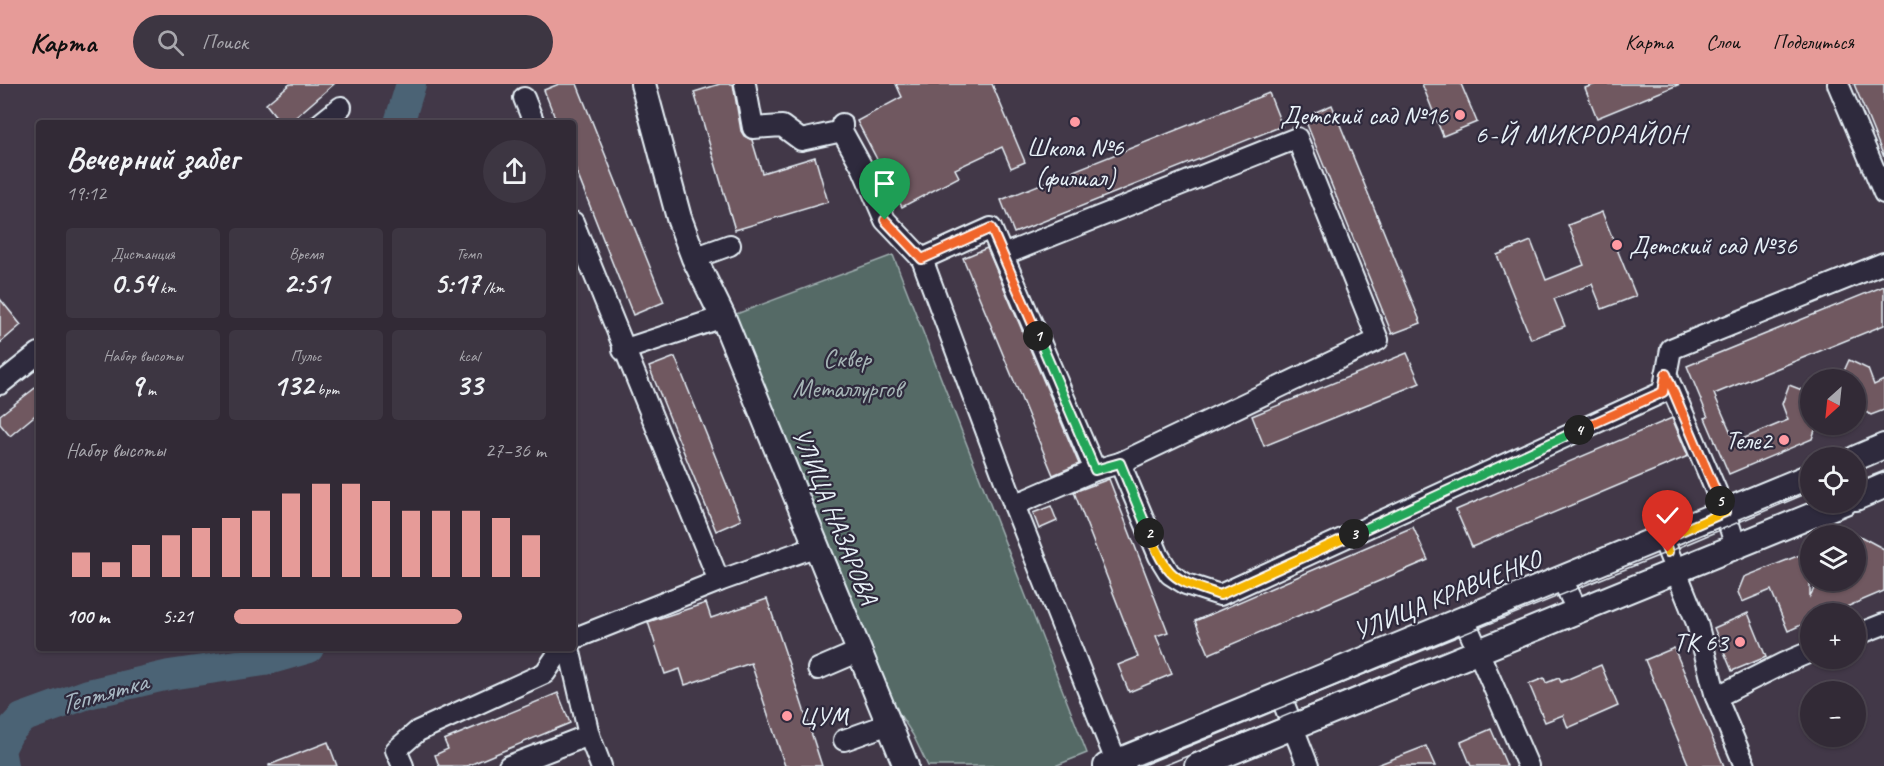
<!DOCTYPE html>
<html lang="ru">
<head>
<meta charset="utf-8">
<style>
  :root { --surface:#322a36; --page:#3d3642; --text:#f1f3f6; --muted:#a8a7ad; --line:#4d4651; --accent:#e69b98 }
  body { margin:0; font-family:Caveat,sans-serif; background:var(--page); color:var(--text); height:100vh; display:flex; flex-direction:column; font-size:22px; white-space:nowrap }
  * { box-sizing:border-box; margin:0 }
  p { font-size:20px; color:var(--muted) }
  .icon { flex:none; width:33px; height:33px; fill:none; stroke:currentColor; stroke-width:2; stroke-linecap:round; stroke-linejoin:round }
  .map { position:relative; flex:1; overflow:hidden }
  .sheet { position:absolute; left:36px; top:36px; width:540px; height:531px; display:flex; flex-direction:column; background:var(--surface); border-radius:6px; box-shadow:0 2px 4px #0004,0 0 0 2px var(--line) }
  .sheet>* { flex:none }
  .needle { width:39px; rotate:207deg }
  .buttons { position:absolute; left:1800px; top:285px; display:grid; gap:12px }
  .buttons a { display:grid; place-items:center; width:66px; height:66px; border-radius:50%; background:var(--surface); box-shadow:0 2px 4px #0004,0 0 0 2px var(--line); font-size:30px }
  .pin { position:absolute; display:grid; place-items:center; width:51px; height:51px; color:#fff; margin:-62px -26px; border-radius:50% 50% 50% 0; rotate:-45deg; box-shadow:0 0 6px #0007 }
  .pin .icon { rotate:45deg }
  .km { position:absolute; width:30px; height:30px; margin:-15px; border-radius:50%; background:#222; color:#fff; font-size:16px; line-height:30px; text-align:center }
  .round { display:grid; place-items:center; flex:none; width:63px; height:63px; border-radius:32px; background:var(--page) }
  .head { display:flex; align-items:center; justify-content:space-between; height:102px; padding:0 30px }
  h1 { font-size:33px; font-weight:600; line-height:45px }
  .metrics { display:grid; grid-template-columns:repeat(3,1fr); gap:9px; height:102px; padding:6px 30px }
  .metrics div { display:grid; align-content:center; border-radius:6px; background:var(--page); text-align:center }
  .metrics b { font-size:30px; font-weight:600 }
  .metrics small { font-size:16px; font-weight:400 }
  .metrics p { font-size:16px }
  .chart { height:168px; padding:12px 30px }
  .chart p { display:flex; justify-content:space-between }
  .chart svg { width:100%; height:108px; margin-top:6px; stroke:var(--accent); stroke-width:6 }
  ul { padding:0 30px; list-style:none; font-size:20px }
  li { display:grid; grid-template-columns:96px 72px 1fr; align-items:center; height:45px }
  li i { height:15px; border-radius:8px; background:var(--accent) }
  header { display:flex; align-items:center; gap:36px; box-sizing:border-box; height:84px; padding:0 30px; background:var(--accent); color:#111 }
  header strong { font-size:28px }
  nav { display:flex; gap:33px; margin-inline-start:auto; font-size:21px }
  .search { width:420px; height:54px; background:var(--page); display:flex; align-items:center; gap:15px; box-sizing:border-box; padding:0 21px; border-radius:33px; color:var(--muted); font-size:22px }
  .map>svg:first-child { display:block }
</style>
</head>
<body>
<header>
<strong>Карта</strong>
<div class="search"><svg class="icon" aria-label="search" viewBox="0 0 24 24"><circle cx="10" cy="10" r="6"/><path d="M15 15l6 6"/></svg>Поиск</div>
<nav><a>Карта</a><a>Слои</a><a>Поделиться</a></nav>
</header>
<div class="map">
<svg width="1884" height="682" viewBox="0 0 1884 682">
  <rect width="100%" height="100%" fill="#423848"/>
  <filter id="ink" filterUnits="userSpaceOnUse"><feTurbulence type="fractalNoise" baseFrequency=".0167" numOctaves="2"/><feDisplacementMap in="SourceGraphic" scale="12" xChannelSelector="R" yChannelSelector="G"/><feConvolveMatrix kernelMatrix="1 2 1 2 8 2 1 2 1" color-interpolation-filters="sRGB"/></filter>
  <g filter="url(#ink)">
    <path fill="#556b66" stroke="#9eaeaf" stroke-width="1.5" d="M 893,171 L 1087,669 L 1055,682 L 928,682 L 913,651 L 890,615 L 731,232 Z"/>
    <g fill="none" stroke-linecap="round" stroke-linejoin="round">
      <g stroke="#4b6475" stroke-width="30">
        <path d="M 399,39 L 411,0"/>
        <path d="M 3,682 L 0,666 L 9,648 L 22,634 L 88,610 L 169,591 L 264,577 L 309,564"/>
      </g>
    </g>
    <g fill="#6f5860" stroke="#e8f1f8" stroke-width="1.5">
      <path d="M 290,0 L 334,0 L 289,39 L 281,39 L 266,20 Z"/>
      <path d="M 559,0 L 577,0 L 664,218 L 633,231 L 573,79 L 573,39 L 557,39 L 544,6 Z"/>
      <path d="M 720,0 L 733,0 L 741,47 L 744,52 L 752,56 L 762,89 L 815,73 L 828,118 L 735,146 L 694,8 Z"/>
      <path d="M 896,0 L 992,0 L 1025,78 L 1011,84 L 1002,63 L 955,85 L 959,93 L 902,123 L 857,37 L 902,13 Z"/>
      <path d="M 1422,0 L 1461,0 L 1477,38 L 1443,52 Z"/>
      <path d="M 1596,0 L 1680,0 L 1597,34 L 1585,4 Z"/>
      <path d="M 1854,0 L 1884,0 L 1884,73 Z"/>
      <path d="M 1269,9 L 1282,42 L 1014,149 L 1001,116 Z"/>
      <path d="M 1332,21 L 1421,239 L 1392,250 L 1304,33 Z"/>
      <path d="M 1602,128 L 1636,212 L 1602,225 L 1592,200 L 1554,215 L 1565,242 L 1531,255 L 1497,171 L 1531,157 L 1546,196 L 1584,181 L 1568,141 Z"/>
      <path d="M 987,164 L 1079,380 L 1053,391 L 963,174 Z"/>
      <path d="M 1884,202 L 1884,241 L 1714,310 L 1735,358 L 1788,336 L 1782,320 L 1789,301 L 1810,309 L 1810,340 L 1817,340 L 1812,355 L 1729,390 L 1705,334 L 1708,333 L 1687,282 Z"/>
      <path d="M 0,215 L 21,241 L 0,259 Z"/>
      <path d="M 1407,269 L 1420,299 L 1264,362 L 1252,332 Z"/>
      <path d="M 675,273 L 741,436 L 716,447 L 649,283 Z"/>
      <path d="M 1849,276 L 1868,285 L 1874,301 L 1884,296 L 1884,326 L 1871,331 L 1856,323 L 1856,296 L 1840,296 Z"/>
      <path d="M 39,301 L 39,328 L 10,352 L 0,340 L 0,331 Z"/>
      <path d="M 1672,334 L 1688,372 L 1472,463 L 1456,426 Z"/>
      <path d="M 1109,395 L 1168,548 L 1156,552 L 1172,590 L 1129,608 L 1118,581 L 1138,573 L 1074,408 Z"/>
      <path d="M 1051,422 L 1057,437 L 1039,445 L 1033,429 Z"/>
      <path d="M 1413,443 L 1428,476 L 1209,570 L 1195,537 Z"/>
      <path d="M 1856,450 L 1884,465 L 1884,507 L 1830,530 L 1810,530 L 1810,537 L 1788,547 L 1771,506 L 1742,518 L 1738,508 L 1744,493 L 1810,467 L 1810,512 L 1819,496 L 1856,496 Z"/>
      <path d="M 767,515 L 785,568 L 822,682 L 785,682 L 751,579 L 685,601 L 680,585 L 665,590 L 648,538 L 706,519 L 711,534 Z"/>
      <path d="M 1748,529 L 1766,573 L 1732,587 L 1714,544 Z"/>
      <path d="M 1674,564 L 1724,682 L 1689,682 L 1645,576 Z"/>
      <path d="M 1601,581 L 1618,622 L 1568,644 L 1563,631 L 1545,638 L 1529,600 L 1544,594 L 1546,599 L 1559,594 L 1561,598 Z"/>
      <path d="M 558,609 L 570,639 L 467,682 L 439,682 L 435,671 L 448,665 L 444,656 Z"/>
      <path d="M 1491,645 L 1507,682 L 1471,682 L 1461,658 Z"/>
      <path d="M 328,658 L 337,682 L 269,682 L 269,681 Z"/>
      <path d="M 1426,662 L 1435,682 L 1377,682 L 1377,681 Z"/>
    </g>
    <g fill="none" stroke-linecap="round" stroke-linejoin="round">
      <defs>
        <g id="minor">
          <path d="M 745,0 L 753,44 L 782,42 L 801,56 L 842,47"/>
          <path d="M 1838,0 L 1884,109"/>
          <path d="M 524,14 L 534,39"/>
          <path d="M 321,39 L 341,23"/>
          <path d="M 842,40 L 842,47 L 863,85 L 885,136 L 922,175 L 1014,421 L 1118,682"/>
          <path d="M 573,138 L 719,497 L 817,462"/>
          <path d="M 1003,171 L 1297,54 L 1378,256 L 1120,379"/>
          <path d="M 694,174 L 730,161"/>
          <path d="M 922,175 L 991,144 L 1095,386"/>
          <path d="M 623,266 L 723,233"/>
          <path d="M 1666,290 L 1725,428 L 1736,463"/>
          <path d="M 0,300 L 39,269"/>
          <path d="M 1014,421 L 1095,386 L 1120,379 L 1159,472 L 1170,490 L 1186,500 L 1220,511 L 1663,308 L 1671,265 L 1884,179"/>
          <path d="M 1663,455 L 1697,539 L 1716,613 L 1745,682"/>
          <path d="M 1562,495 L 1578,528"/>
          <path d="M 1464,535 L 1528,682"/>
          <path d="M 1856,551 L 1884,540"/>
          <path d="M 573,555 L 719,497"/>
          <path d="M 818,585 L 860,567"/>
          <path d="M 1280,610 L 1308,682"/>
          <path d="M 1716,613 L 1784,579 L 1810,568"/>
          <path d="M 589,651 L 601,682"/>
          <path d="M 844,656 L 889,640"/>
          <path d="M 403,682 L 396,666 L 418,647 L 545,589 L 562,564"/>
          <path d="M 509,682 L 589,651 L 569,564"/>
        </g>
        <g id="major">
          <path d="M 643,0 L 679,134 L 694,174 L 723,233 L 906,682"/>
          <path d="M 1856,374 L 1884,362"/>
          <path d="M 1856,414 L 1884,402"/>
          <path d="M 1106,682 L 1810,392"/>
          <path d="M 1197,682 L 1845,418"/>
        </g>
      </defs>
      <use href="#minor" stroke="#e8f1f8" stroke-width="24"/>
      <use href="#major" stroke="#e8f1f8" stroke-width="28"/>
      <use href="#minor" stroke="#2f2a3d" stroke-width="20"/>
      <use href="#major" stroke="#2f2a3d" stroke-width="24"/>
      <g stroke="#e8f1f8" stroke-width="1.5">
        <path d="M 1856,398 L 1884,387"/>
        <path d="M 1136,682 L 1668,468 L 1810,408"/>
        <path d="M 1163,682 L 1385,591"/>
      </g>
    </g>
  </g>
  <g fill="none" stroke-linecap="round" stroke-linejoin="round" filter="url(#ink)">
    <defs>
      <path id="split-1" d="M 885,136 L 922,175 L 991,144 L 1038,252"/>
      <path id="split-2" d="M 1038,252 L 1095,386 L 1120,379 L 1149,449"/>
      <path id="split-3" d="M 1149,449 C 1169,496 1173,495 1220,511 L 1354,450"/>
      <path id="split-4" d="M 1354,450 L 1579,346"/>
      <path id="split-5" d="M 1579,346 L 1663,308 L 1666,290 L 1720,417"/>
      <path id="split-6" d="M 1668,468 L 1663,455 L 1725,428 L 1720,417"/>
    </defs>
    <use href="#split-1" stroke="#fff" stroke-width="12"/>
    <use href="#split-2" stroke="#fff" stroke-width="12"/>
    <use href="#split-3" stroke="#fff" stroke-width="12"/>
    <use href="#split-4" stroke="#fff" stroke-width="12"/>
    <use href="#split-5" stroke="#fff" stroke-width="12"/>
    <use href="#split-6" stroke="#fff" stroke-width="12"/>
    <use href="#split-1" stroke="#f0652b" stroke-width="8"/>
    <use href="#split-2" stroke="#22a559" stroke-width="8"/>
    <use href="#split-3" stroke="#f5b400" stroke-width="8"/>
    <use href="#split-4" stroke="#22a559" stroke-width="8"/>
    <use href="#split-5" stroke="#f0652b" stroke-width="8"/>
    <use href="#split-6" stroke="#f5b400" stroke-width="8"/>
  </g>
  <g fill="#ff9aa2" stroke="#2f2a3d" stroke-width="2">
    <circle cx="1460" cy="31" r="6"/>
    <circle cx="1075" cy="38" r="6"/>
    <circle cx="1617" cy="161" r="6"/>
    <circle cx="1784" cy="356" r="6"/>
    <circle cx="1740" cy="558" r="6"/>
    <circle cx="787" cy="632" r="6"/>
  </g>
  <g text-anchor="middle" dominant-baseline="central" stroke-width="4.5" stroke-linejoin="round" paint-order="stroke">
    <g font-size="26" fill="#e8f1f8" stroke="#2f2a3d" text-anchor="end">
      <text x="1448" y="31">Детский сад №16</text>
      <text x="1075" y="63" text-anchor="middle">Школа №6<tspan x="1075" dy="30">(филиал)</tspan></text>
      <text x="1629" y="161" text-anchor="start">Детский сад №36</text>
      <text x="1772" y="356">Теле2</text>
      <text x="1728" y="558">ТК 63</text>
      <text x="799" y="632" text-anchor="start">ЦУМ</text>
    </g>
    <g font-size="26" fill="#a6b5b6" stroke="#2f2a3d">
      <text x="847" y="274">Сквер<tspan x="847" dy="30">Металлургов</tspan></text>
    </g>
    <g font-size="26" fill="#e8f1f8" stroke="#2f2a3d">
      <text transform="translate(835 432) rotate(68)">УЛИЦА НАЗАРОВА</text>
      <text transform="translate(1447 511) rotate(-22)">УЛИЦА КРАВЧЕНКО</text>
    </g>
    <g font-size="27" letter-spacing="1.5" fill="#e8f1f8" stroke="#2f2a3d">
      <text x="1581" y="50">6-Й МИКРОРАЙОН</text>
    </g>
    <g font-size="27" font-style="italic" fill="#a9b9c4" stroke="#2f2a3d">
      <text transform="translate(103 609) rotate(-16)">Тептятка</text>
    </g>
  </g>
</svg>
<div class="buttons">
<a><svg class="needle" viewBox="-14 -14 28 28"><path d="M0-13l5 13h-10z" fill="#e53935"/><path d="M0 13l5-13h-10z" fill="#a8a7ad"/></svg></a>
<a><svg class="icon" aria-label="locate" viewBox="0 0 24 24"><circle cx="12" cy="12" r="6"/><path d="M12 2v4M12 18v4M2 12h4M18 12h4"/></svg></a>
<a><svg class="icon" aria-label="layers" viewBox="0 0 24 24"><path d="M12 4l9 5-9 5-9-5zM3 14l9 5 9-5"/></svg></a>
<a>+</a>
<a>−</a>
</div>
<div class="pin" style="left:885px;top:136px;background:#1e9e55"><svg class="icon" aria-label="arrive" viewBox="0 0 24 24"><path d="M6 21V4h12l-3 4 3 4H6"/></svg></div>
<div class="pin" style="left:1668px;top:468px;background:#d93025"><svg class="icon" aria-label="check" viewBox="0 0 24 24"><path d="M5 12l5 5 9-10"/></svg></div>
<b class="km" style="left:1038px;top:252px">1</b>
<b class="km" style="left:1149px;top:449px">2</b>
<b class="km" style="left:1354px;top:450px">3</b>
<b class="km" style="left:1579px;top:346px">4</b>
<b class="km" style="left:1720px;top:417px">5</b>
<section class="sheet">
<div class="head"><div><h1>Вечерний забег</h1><p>19:12</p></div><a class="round"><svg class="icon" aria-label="share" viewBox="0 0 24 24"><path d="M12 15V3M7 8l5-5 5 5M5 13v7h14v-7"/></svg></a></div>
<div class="metrics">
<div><p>Дистанция</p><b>0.54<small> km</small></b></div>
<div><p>Время</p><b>2:51</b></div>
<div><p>Темп</p><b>5:17<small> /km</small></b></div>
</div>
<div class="metrics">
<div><p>Набор высоты</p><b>9<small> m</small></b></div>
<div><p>Пульс</p><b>132<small> bpm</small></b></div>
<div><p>kcal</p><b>33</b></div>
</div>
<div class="chart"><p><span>Набор высоты</span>27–36 m</p>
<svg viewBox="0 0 160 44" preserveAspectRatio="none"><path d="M5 44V34M15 44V38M25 44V31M35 44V27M45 44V24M55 44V20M65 44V17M75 44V10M85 44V6M95 44V6M105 44V13M115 44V17M125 44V17M135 44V17M145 44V20M155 44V27"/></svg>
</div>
<ul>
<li><b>100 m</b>5:21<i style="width:73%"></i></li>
</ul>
</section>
</div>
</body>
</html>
